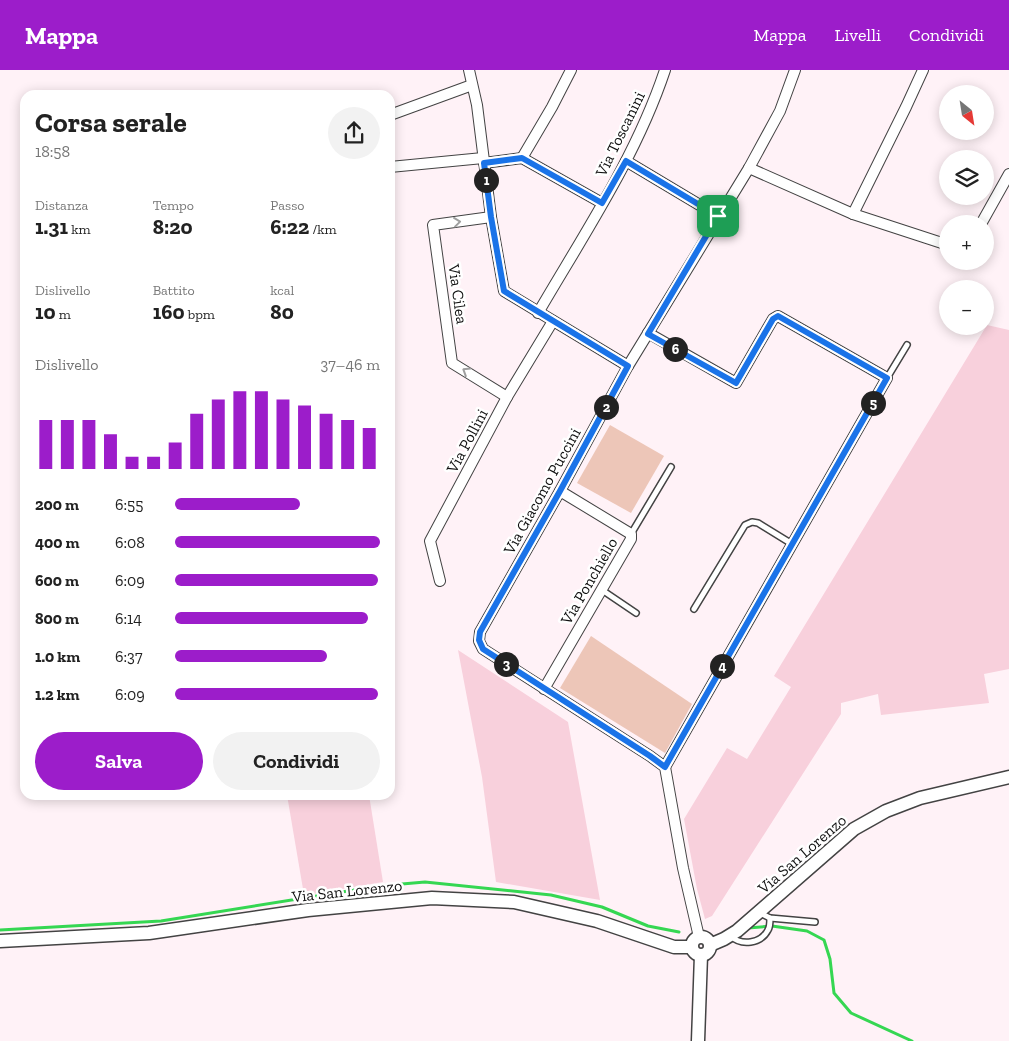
<!DOCTYPE html>
<html lang="it">
<head>
<meta charset="utf-8">
<style>
  :root { --surface:#fff; --page:#f2f2f2; --text:#222; --muted:#767676; --accent:#9c1dca }
  body { margin:0; font-family:"Zilla Slab",serif; background:var(--page); color:var(--text); height:100vh; display:flex; flex-direction:column; font-size:19px; white-space:nowrap }
  * { box-sizing:border-box; margin:0 }
  p { font-size:16px; color:var(--muted) }
  .icon { flex:none; width:28px; height:28px; fill:none; stroke:currentColor; stroke-width:2; stroke-linecap:round; stroke-linejoin:round }
  .map { position:relative; flex:1; overflow:hidden }
  .drawer { position:absolute; left:20px; top:20px; width:375px; height:710px; display:flex; flex-direction:column; background:var(--surface); border-radius:15px; box-shadow:0 2px 12px #0003 }
  .drawer>* { flex:none }
  .needle { width:32px; rotate:150deg }
  .fabs { position:absolute; left:939px; top:15px; display:grid; gap:10px }
  .fabs a { display:grid; place-items:center; width:55px; height:55px; border-radius:50%; background:var(--surface); box-shadow:0 2px 12px #0003; font-size:25px }
  .pin { position:absolute; display:grid; place-items:center; width:42px; height:42px; color:#fff; margin:-21px; border-radius:10px; box-shadow:0 2px 8px #0006 }
  .km { position:absolute; width:25px; height:25px; margin:-12px; border-radius:50%; background:#222; color:#fff; font-size:14px; line-height:25px; text-align:center }
  .round { display:grid; place-items:center; flex:none; width:52px; height:52px; border-radius:26px; background:var(--page) }
  .headline { display:flex; align-items:center; justify-content:space-between; height:85px; padding:0 15px }
  h1 { font-size:28px; font-weight:800; line-height:38px }
  .stats { display:grid; grid-template-columns:repeat(3,1fr); gap:8px; height:85px; padding:5px 15px }
  .stats div { display:grid; align-content:center }
  .stats b { font-size:21px; font-weight:800 }
  .stats small { font-size:14px; font-weight:400 }
  .stats p { font-size:14px }
  .chart { height:140px; padding:10px 15px }
  .chart p { display:flex; justify-content:space-between }
  .chart svg { width:100%; height:90px; margin-top:5px; stroke:var(--accent); stroke-width:6 }
  .button { display:flex; gap:10px; margin-top:auto; padding:10px 15px }
  .button a { flex:1; height:58px; border-radius:30px; background:var(--accent); color:#fff; font-size:20px; font-weight:800; line-height:58px; text-align:center }
  .button a+a { background:var(--page); color:var(--text) }
  ul { padding:0 15px; list-style:none; font-size:16px }
  li { display:grid; grid-template-columns:80px 60px 1fr; align-items:center; height:38px }
  li i { height:12px; border-radius:6px; background:var(--accent) }
  header { display:flex; align-items:center; gap:30px; box-sizing:border-box; height:70px; padding:0 25px; background:var(--accent); color:#fff }
  header strong { font-size:24px }
  nav { display:flex; gap:28px; margin-inline-start:auto; font-size:18px }
  .map>svg:first-child { display:block }
</style>
</head>
<body>
<header>
<strong>Mappa</strong>
<nav><a>Mappa</a><a>Livelli</a><a>Condividi</a></nav>
</header>
<div class="map">
<svg width="1009" height="971" viewBox="0 0 1009 971">
  <rect width="100%" height="100%" fill="#fff2f7"/>
  <g fill="#f8d0dc">
    <path d="M 987,255 L 1009,260 L 1009,599 L 984,604 L 989,633 L 881,645 L 878,624 L 841,633 L 841,644 L 712,846 L 705,849 L 697,819 L 684,749 L 727,678 L 747,689 L 791,617 L 774,606 Z"/>
    <path d="M 458,580 L 568,652 L 600,830 L 496,812 L 482,707 Z"/>
    <path d="M 287,725 L 369,725 L 383,812 L 307,825 L 303,819 Z"/>
  </g>
  <g fill="#edc6b8">
    <path d="M 610,355 L 664,386 L 631,443 L 577,413 Z"/>
    <path d="M 591,566 L 692,634 L 665,683 L 560,618 Z"/>
  </g>
  <g fill="none" stroke-linecap="round" stroke-linejoin="round">
    <g stroke="#35d752" stroke-width="3">
      <path d="M 748,858 L 772,856 L 807,861 L 824,870 L 830,889 L 834,923 L 851,943 L 912,971"/>
      <path d="M 0,860 L 161,851 L 379,816 L 425,812 L 551,825 L 602,837 L 648,856 L 679,862"/>
    </g>
    <defs>
      <g id="service">
        <path d="M 887,308 L 907,275"/>
        <path d="M 631,464 L 671,397"/>
        <path d="M 602,520 L 636,543"/>
        <path d="M 694,539 L 745,455 L 752,452 L 758,453 L 792,474"/>
        <path d="M 760,843 L 770,848 L 815,852"/>
        <path d="M 731,866 C 741,876 761,874 768,860 C 770,857 770,852 770,848"/>
      </g>
      <g id="minor">
        <path d="M 469,0 L 477,35 L 491,147 L 504,221 L 628,296"/>
        <path d="M 390,45 L 472,15"/>
        <path d="M 522,88 L 552,37 L 571,0"/>
        <path d="M 626,91 L 718,146"/>
        <path d="M 484,93 L 522,88 L 602,133"/>
        <path d="M 390,97 L 483,88"/>
        <path d="M 749,98 L 853,144 L 948,175"/>
        <path d="M 853,144 L 906,37 L 923,0"/>
        <path d="M 491,147 L 433,155 L 452,293 L 507,327"/>
        <path d="M 981,154 L 1009,104"/>
        <path d="M 538,243 C 584,164 636,87 665,0"/>
        <path d="M 648,263 L 736,313 L 773,249 L 778,246 L 887,308 L 665,697"/>
        <path d="M 440,511 L 430,471 L 507,327 L 553,251"/>
        <path d="M 544,619 L 631,469 L 631,464 L 560,421"/>
        <path d="M 699,867 L 683,798 L 665,697 L 650,686 L 483,579 L 479,571 L 480,562 L 560,421 L 628,296 L 749,98 L 780,41 L 795,0"/>
      </g>
      <g id="tertiary">
        <circle cx="701" cy="876" r="9"/>
        <path d="M 0,871 L 149,863 L 308,840 L 432,828 L 514,832 L 597,851 L 674,877 L 692,877"/>
        <path d="M 710,875 L 724,869 L 737,861 L 854,759 L 886,741 L 920,728 L 1009,707"/>
        <path d="M 698,971 L 701,885"/>
      </g>
    </defs>
    <use href="#service" stroke="#434343" stroke-width="8"/>
    <use href="#minor" stroke="#434343" stroke-width="12"/>
    <use href="#tertiary" stroke="#434343" stroke-width="15"/>
    <use href="#service" stroke="#fff" stroke-width="5"/>
    <use href="#minor" stroke="#fff" stroke-width="10"/>
    <use href="#tertiary" stroke="#fff" stroke-width="12"/>
  </g>
  <defs><path id="oneway-chevron" d="M-2-3.5L2.5 0L-2 3.5" fill="none" stroke-width="1.6" stroke-linecap="round" stroke-linejoin="round" transform="scale(1.25)"/></defs>
  <g stroke="#9f9f9f">
    <use href="#oneway-chevron" transform="translate(457 152) rotate(-7)"/>
    <use href="#oneway-chevron" transform="translate(466 301) rotate(-148)"/>
  </g>
  <g fill="none" stroke-linecap="round" stroke-linejoin="round">
    <defs>
      <path id="route" d="M 522,88 L 602,133 L 626,91 L 718,146 L 648,264 L 736,313 L 773,249 L 778,246 L 887,308 L 665,697 L 650,686 L 483,579 L 479,570 L 480,562 L 560,421 L 628,296 L 504,221 L 491,147 L 484,93 Z"/>
    </defs>
    <use href="#route" stroke="#fff" stroke-width="10"/>
    <use href="#route" stroke="#1a73e8" stroke-width="6"/>
  </g>
  <g text-anchor="middle" dominant-baseline="central" stroke-width="5" stroke-linejoin="round" paint-order="stroke">
    <g font-size="16" fill="#101010" stroke="#fff">
      <text transform="translate(620 64) rotate(-64)">Via Toscanini</text>
      <text transform="translate(458 224) rotate(82)">Via Cilea</text>
      <text transform="translate(467 371) rotate(-62)">Via Pollini</text>
      <text transform="translate(542 421) rotate(-61)">Via Giacomo Puccini</text>
      <text transform="translate(589 511) rotate(-60)">Via Ponchiello</text>
      <text transform="translate(802 784) rotate(-41)">Via San Lorenzo</text>
      <text transform="translate(347 821) rotate(-6)">Via San Lorenzo</text>
    </g>
  </g>
</svg>
<div class="fabs">
<a><svg class="needle" viewBox="-14 -14 28 28"><path d="M0-13l5 13h-10z" fill="#e53935"/><path d="M0 13l5-13h-10z" fill="#767676"/></svg></a>
<a><svg class="icon" aria-label="layers" viewBox="0 0 24 24"><path d="M12 4l9 5-9 5-9-5zM3 14l9 5 9-5"/></svg></a>
<a>+</a>
<a>−</a>
</div>
<div class="pin" style="left:718px;top:146px;background:#1e9e55"><svg class="icon" aria-label="arrive" viewBox="0 0 24 24"><path d="M6 21V4h12l-3 4 3 4H6"/></svg></div>
<b class="km" style="left:486px;top:110px">1</b>
<b class="km" style="left:606px;top:337px">2</b>
<b class="km" style="left:506px;top:594px">3</b>
<b class="km" style="left:722px;top:596px">4</b>
<b class="km" style="left:873px;top:333px">5</b>
<b class="km" style="left:675px;top:279px">6</b>
<section class="drawer">
<div class="headline"><div><h1>Corsa serale</h1><p>18:58</p></div><a class="round"><svg class="icon" aria-label="share" viewBox="0 0 24 24"><path d="M12 15V3M7 8l5-5 5 5M5 13v7h14v-7"/></svg></a></div>
<div class="stats">
<div><p>Distanza</p><b>1.31<small> km</small></b></div>
<div><p>Tempo</p><b>8:20</b></div>
<div><p>Passo</p><b>6:22<small> /km</small></b></div>
</div>
<div class="stats">
<div><p>Dislivello</p><b>10<small> m</small></b></div>
<div><p>Battito</p><b>160<small> bpm</small></b></div>
<div><p>kcal</p><b>80</b></div>
</div>
<div class="chart"><p><span>Dislivello</span>37–46 m</p>
<svg viewBox="0 0 160 44" preserveAspectRatio="none"><path d="M5 44V20M15 44V20M25 44V20M35 44V27M45 44V38M55 44V38M65 44V31M75 44V17M85 44V10M95 44V6M105 44V6M115 44V10M125 44V13M135 44V17M145 44V20M155 44V24"/></svg>
</div>
<ul>
<li><b>200 m</b>6:55<i style="width:61%"></i></li>
<li><b>400 m</b>6:08<i style="width:100%"></i></li>
<li><b>600 m</b>6:09<i style="width:99%"></i></li>
<li><b>800 m</b>6:14<i style="width:94%"></i></li>
<li><b>1.0 km</b>6:37<i style="width:74%"></i></li>
<li><b>1.2 km</b>6:09<i style="width:99%"></i></li>
</ul>
<div class="button"><a>Salva</a><a>Condividi</a></div>
</section>
</div>
</body>
</html>
